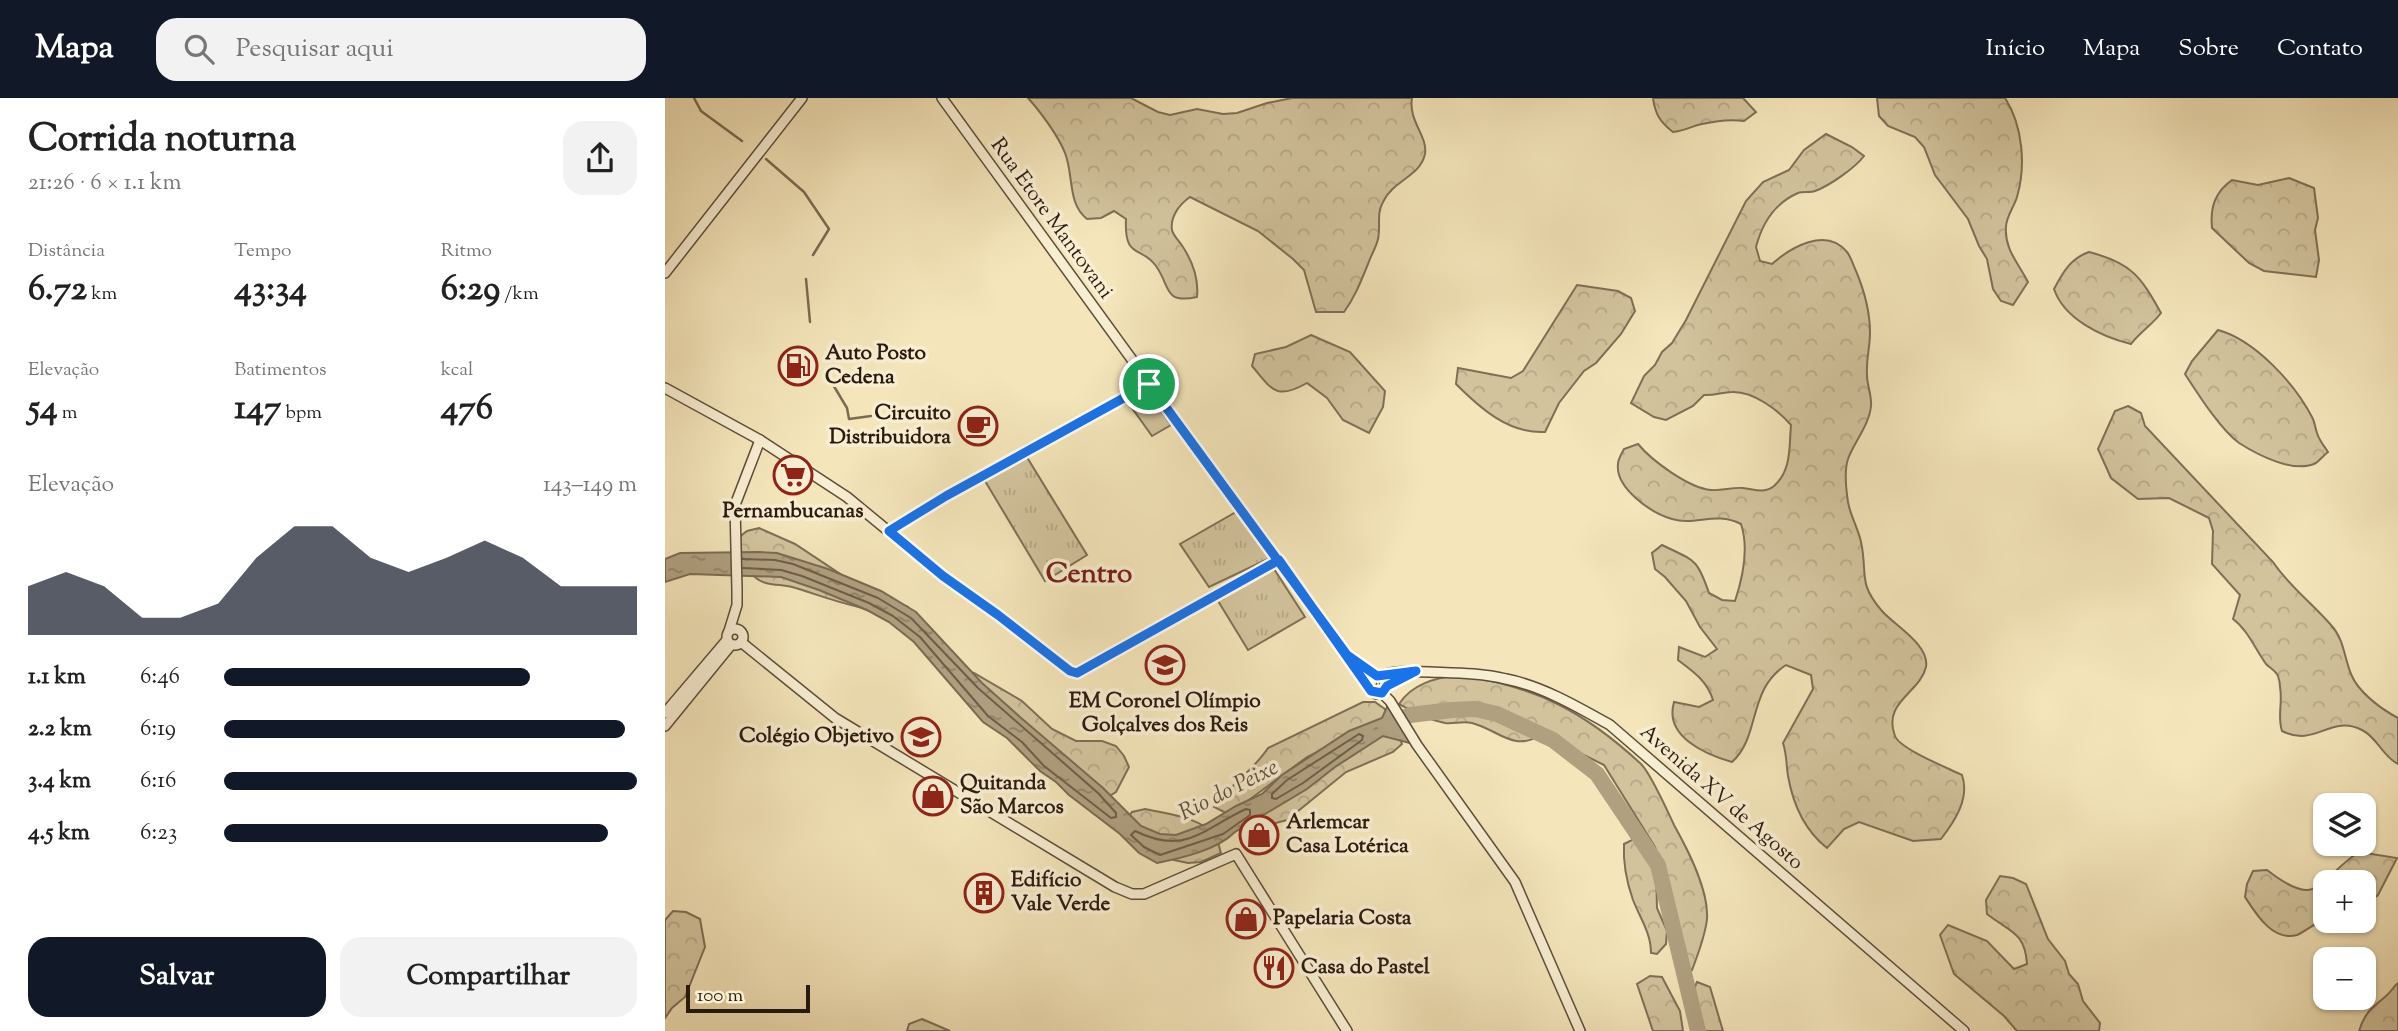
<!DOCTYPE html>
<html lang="pt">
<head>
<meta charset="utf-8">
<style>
  :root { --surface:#fff; --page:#f2f2f2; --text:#222; --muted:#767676; --accent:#111827 }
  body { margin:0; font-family:"Sorts Mill Goudy",serif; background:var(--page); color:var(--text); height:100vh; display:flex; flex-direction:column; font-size:26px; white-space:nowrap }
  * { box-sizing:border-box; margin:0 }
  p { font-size:23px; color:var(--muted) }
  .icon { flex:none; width:38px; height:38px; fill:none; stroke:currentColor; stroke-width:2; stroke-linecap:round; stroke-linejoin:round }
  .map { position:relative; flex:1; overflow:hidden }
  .side { display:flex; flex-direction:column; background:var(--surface); width:665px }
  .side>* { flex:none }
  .controls { position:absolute; left:1648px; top:695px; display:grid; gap:14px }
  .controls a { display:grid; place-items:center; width:63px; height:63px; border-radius:14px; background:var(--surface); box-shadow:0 2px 5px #0004; font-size:35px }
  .scale { position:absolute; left:21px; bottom:18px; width:124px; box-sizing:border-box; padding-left:7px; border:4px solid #2b1b0f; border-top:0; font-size:19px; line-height:24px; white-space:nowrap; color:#2b1b0f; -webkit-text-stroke:5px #f8eed2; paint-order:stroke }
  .pin { position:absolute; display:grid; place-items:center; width:60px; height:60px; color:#fff; margin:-30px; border:4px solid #fff; border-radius:50%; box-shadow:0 2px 7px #0007 }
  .round { display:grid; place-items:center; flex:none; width:74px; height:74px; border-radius:21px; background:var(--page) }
  .headline { display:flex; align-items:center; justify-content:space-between; height:119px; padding:0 28px }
  h1 { font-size:38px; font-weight:800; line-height:52px }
  .stats { display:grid; grid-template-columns:repeat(3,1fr); gap:10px; height:119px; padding:7px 28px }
  .stats div { display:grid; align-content:center }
  .stats b { font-size:35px; font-weight:800 }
  .stats small { font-size:19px; font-weight:400 }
  .stats p { font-size:19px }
  .chart { height:196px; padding:14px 28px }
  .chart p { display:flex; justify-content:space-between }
  .chart svg { width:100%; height:126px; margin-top:7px; fill:var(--accent); opacity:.7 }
  .primary-button { display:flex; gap:14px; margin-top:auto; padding:14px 28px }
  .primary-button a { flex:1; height:80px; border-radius:21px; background:var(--accent); color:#fff; font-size:28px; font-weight:800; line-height:80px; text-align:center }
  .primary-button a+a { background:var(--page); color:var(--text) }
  ul { padding:0 28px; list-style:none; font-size:23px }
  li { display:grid; grid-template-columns:112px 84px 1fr; align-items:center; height:52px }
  li i { height:18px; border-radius:9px; background:var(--accent) }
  header { display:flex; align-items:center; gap:42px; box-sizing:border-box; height:98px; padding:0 35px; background:var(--accent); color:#fff }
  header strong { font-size:33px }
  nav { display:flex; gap:38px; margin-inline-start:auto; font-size:24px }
  .search { width:490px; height:63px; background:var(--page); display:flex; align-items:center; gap:18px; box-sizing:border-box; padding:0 24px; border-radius:21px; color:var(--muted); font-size:26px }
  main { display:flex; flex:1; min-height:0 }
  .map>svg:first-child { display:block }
</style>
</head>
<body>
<header>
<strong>Mapa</strong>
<div class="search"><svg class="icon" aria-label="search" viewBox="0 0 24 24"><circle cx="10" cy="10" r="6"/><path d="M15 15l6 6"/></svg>Pesquisar aqui</div>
<nav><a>Início</a><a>Mapa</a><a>Sobre</a><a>Contato</a></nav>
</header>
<main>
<section class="side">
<div class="headline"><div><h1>Corrida noturna</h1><p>21:26 · 6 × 1.1 km</p></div><a class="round"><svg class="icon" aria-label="share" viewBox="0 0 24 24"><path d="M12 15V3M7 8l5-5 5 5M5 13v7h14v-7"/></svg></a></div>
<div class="stats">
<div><p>Distância</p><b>6.72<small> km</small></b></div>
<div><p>Tempo</p><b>43:34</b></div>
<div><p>Ritmo</p><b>6:29<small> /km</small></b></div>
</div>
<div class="stats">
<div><p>Elevação</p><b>54<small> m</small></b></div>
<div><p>Batimentos</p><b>147<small> bpm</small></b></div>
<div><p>kcal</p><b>476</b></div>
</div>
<div class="chart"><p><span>Elevação</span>143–149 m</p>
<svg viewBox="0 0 160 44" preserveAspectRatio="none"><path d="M0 44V27L10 22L20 27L30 38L40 38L50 33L60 17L70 6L80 6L90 17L100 22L110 17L120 11L130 17L140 27L150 27L160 27V44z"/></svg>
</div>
<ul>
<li><b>1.1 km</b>6:46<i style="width:74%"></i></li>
<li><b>2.2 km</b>6:19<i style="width:97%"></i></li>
<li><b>3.4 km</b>6:16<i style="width:100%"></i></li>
<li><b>4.5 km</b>6:23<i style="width:93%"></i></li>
</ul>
<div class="primary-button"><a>Salvar</a><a>Compartilhar</a></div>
</section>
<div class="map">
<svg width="1733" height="933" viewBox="0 0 1733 933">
  <defs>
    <pattern id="grass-tufts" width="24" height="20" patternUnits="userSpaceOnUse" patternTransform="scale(1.75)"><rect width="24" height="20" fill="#d2c39d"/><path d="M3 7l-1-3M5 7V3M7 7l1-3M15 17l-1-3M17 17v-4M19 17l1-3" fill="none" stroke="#b4a786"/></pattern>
    <pattern id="forest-crowns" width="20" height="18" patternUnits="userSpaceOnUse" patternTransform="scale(1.75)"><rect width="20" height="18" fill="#d2c39d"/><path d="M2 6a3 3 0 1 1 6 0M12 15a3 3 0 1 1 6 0" fill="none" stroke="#b4a786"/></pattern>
    <pattern id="water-ripples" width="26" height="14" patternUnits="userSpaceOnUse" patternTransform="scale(1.75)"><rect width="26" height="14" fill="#b0a080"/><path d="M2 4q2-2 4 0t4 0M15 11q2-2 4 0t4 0" fill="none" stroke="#8f8267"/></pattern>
  </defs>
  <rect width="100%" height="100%" fill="#f4e5ba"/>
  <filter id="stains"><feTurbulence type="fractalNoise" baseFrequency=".00286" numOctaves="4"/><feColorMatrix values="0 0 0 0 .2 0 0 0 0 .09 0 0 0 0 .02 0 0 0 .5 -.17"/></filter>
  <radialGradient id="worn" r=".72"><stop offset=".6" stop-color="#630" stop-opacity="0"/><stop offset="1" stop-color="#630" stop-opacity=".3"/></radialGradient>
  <g fill="url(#grass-tufts)" stroke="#7e6f56" stroke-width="2">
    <path d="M 360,356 L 422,457 L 380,483 L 317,378 Z"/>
    <path d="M 571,414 L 575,414 L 605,460 L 544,489 L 515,446 Z"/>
    <path d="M 609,471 L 640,519 L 583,552 L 550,498 Z"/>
  </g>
  <g fill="url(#forest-crowns)" stroke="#7e6f56" stroke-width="2">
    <path d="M 363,0 L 466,0 L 493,14 L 505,17 L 532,11 L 558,16 L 572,15 L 602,5 L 627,0 L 747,0 C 743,23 763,38 760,56 C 755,79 728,82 718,104 C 711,116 716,128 713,141 C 711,150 706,157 703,166 C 696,183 690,199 679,214 L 651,214 L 639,172 L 628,161 L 593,133 L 525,99 C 515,106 505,118 507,132 C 508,137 513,142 516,146 C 527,162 534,180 532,199 C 498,206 506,189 491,168 C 476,147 459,162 461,121 L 449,113 L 436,120 L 422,121 C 402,105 409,78 400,55 C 394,39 375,13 363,0 Z"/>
    <path d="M 988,0 L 1078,0 L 1091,14 L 1079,23 C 1066,21 1050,23 1037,26 C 1027,28 1019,33 1008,34 C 995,24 990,16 988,0 Z"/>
    <path d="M 1212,0 L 1340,0 C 1358,28 1361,68 1352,99 C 1349,109 1341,119 1341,129 C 1339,151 1354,166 1363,184 L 1348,207 L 1336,203 L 1328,191 L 1322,161 L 1314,148 L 1303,121 L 1270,77 L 1259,49 L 1250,39 L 1223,28 L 1214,18 Z"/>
    <path d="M 1161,36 L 1187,49 L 1199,58 C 1190,70 1164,88 1150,93 C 1145,95 1138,93 1133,95 C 1110,105 1097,126 1091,149 L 1095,163 L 1107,166 C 1125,150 1161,128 1182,154 C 1186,159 1188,167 1191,173 C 1199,192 1205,214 1205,235 C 1205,249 1201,262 1202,277 C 1202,287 1207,298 1206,308 C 1204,328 1189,344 1183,361 C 1179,373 1181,391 1183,404 C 1185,417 1193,430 1196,444 C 1203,476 1192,484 1217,513 C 1229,527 1265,547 1261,569 C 1255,595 1217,604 1230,638 C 1235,651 1283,670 1297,677 C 1305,700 1290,723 1276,741 L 1248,743 L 1194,724 L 1179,731 L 1162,750 C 1139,732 1128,706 1123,678 C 1121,666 1122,657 1118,645 L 1148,591 L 1146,577 L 1121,567 C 1082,592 1096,638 1067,664 C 1039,656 999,638 1009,604 L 1034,609 L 1048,602 C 1042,583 1029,574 1013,562 L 1014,549 L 1040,559 L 1052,551 L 1035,529 L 1021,503 L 1000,479 L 990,471 L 987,455 L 997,447 C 1030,463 1032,460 1044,495 L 1057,502 L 1070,503 C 1078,479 1084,450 1076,426 C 1050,413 1031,428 1007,421 C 986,415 950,390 953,366 C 953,361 957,355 959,351 L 973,346 C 987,363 1024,390 1046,392 C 1057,393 1067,389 1078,390 C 1089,391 1099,396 1109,388 C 1127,372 1124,348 1126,327 C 1113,312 1088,293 1067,294 C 1057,294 1049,298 1039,297 L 1028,308 L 1001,322 L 989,319 L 966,305 L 979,278 L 990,267 L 997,254 L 1007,245 L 1021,222 L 1081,103 L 1098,84 L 1124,72 L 1139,52 Z"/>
    <path d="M 1624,80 L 1649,90 L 1653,120 L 1650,132 L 1654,162 L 1651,179 L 1599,173 L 1584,165 L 1547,130 C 1545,109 1550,94 1567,82 L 1593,87 Z"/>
    <path d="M 1424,154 C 1467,165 1476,179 1496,215 C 1487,227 1475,234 1466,246 C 1437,239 1399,221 1389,191 C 1398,174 1406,160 1424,154 Z"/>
    <path d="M 912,187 L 953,193 L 966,200 L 970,213 L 956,236 L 931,265 L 919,273 L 894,305 L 880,334 C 843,336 814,309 791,286 L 793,270 L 846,280 L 858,273 Z"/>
    <path d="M 1553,232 C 1590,242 1630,286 1647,319 C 1650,324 1650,330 1652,335 C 1654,342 1659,348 1663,354 C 1659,357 1655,362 1651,365 C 1629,376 1593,357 1574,345 C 1555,331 1533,296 1520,276 L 1527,263 Z"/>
    <path d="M 646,237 L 685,254 L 720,293 L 718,309 L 704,335 L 678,322 L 662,300 L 642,285 C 610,303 607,291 587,268 L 590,256 L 621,249 Z"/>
    <path d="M 1463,308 L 1476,315 L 1480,328 L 1608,464 C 1624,488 1647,505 1666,527 C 1679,541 1679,559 1686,576 C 1693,594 1716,611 1733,620 L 1733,666 C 1717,658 1713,640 1697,632 C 1665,616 1651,650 1617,633 C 1612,618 1618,605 1615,589 C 1615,585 1614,581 1613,578 C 1611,573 1605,570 1601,566 C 1590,551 1583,532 1568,521 L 1575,497 L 1547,466 L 1548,433 L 1544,420 L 1504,400 L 1473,401 L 1446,380 L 1433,351 L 1450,313 Z"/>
    <path d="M 94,430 L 130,446 L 198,491 L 243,509 L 242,517 C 220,522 209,513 190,508 C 168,503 148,495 127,489 C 116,486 100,488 91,480 C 81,472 75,453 72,441 L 82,433 Z"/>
    <path d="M 294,572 L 309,575 L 357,603 L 387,631 L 411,643 L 437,643 L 451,648 L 459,658 L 464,669 L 451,694 L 441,700 Z"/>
    <path d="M 793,577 C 870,588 919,613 976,666 C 986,676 1002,712 1009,727 C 1023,752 1044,792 1042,821 C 1040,839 1033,856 1027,872 L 1015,866 L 999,774 L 990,749 L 939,667 L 877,636 C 849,655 834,632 807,625 C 797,623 789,626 780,625 C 763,622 749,614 734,606 C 747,586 770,580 793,577 Z"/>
    <path d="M 698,604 L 710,604 L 720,611 L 722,619 L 642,659 L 573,710 L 561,715 L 549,709 C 565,687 588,673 603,650 Z"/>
    <path d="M 725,630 L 732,634 L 737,646 L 728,654 L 681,674 L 622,722 L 596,729 L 586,721 Z"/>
    <path d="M 480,711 C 502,716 537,719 551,739 C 554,744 554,750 556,755 L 536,764 L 523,765 L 509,762 L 474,744 L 460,724 L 467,714 Z"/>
    <path d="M 971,740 L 983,746 L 991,771 L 992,810 L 1002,833 L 1001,846 L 992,856 L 986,855 C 986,835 975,820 968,802 C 962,785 958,764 959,746 Z"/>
    <path d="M 1694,754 L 1732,760 L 1713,797 L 1699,808 L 1699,784 L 1661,784 L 1661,821 C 1651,824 1638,835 1632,837 C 1608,844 1591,816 1580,799 L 1582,786 L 1588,773 L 1602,772 C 1656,814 1652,781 1694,754 Z"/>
    <path d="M 1335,778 L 1348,780 L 1361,786 L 1383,841 L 1400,863 L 1404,876 L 1413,886 L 1418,903 L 1435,925 L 1434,933 L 1352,933 L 1339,918 L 1289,876 L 1275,837 L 1283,827 L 1322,843 L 1349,871 L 1362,866 C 1360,834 1345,834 1322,816 L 1321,802 Z"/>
    <path d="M 8,813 L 21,814 L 35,821 L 40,849 L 20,899 L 7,910 L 0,920 L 0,822 Z"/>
    <path d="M 985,878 L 997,879 L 1015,913 L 1018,933 L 988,933 L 972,886 Z"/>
    <path d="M 1032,884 L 1045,889 L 1058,933 L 1036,933 C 1025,916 1023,902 1032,884 Z"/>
    <path d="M 1733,885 L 1733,933 L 1694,933 C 1700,914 1707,910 1721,898 C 1726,894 1728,889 1733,885 Z"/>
    <path d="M 257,921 L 285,933 L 242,933 L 244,926 Z"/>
  </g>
  <path fill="#d2c39d" stroke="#7e6f56" stroke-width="2" d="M 480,292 L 506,327 L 487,338 L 462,303 Z"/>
  <path fill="url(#water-ripples)" stroke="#7b6b53" stroke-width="2" d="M 93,454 L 112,455 L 163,471 L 216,493 L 251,514 L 317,585 L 355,619 L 438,690 L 476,728 L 495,736 L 511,737 L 541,726 L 571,708 L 597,696 L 617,677 L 684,633 L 717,620 L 725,603 L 752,647 L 718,638 L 670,669 L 642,691 L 570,734 C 552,752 517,760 492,765 L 474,755 L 455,736 L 404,697 L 391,684 L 375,673 L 342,640 L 318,624 L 249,544 L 224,524 L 202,512 L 154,492 L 116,479 L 25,476 L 0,484 L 0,461 L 15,455 Z"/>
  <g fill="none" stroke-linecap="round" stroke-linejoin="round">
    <g stroke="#6e5e48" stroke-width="2">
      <path d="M 77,461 L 110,462 L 128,466 L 213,500 L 246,520 L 313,590 L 433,695 L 451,715 L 451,719 L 446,720 L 379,668 L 357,644 L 323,618 L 255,539 L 228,518 L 204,505 L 137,478 L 116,472 L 78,470"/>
      <path d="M 694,636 L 698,638 L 697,642 L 638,685 L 611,701 L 607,700 L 607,696 L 622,682 Z"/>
      <path d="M 581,711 L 585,712 L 585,717 L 558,736 L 495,757 L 479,749 L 466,737 L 470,733 C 521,758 537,731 581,711 Z"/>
    </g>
    <g stroke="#7b6b53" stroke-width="2.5">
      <path d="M 29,0 L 36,13 L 77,43"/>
      <path d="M 101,61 L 139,94 L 164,131 L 148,157"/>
      <path d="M 141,181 L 145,224"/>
      <path d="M 167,285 L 182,310 L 184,321 L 206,318"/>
    </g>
    <path stroke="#b0a080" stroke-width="16" d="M 721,628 L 745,617 L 787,612 L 810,611 L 832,616 L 888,642 L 932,676 L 993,767 L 1033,933"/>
    <defs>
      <g id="tertiary">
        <path d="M 277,0 L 704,588"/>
        <path d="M 0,175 L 137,0"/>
        <path d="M 0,290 L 95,342 L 182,399 L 278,478 L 333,517 L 405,573 L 412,575 L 614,462"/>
        <path d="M 224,433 L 281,398 L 484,286"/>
        <circle cx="70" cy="539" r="8"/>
        <path d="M 64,533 L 72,507 L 72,492 L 70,407 L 95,342"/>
        <path d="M 76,544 L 170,620 L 450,789 L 467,796 L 479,796 L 571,756 L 682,933"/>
        <path d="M 689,562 L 712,578"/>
        <path d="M 714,578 L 721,583 L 719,593 L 711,596 L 705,591 L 707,581 C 724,572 746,573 765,574 C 791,575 816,575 841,581 C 877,588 913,609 945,627 L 1299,933"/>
        <path d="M 722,588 L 749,574"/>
        <path d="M 717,595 L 725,603 L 752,647 L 850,784 L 915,933"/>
        <path d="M 0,615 L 62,542"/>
        <path d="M 0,628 L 66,547"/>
      </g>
    </defs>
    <use href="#tertiary" stroke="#5d4e3a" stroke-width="12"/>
    <use href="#tertiary" stroke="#f8eed2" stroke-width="9"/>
  </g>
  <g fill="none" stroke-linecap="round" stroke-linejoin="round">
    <defs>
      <path id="route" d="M 484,286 L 281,398 L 224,433 L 278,478 L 333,517 L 405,573 L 412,575 L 614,462 L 706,593 L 717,595 L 722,588 L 751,573 L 712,578 L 682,557 L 484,286"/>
    </defs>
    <use href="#route" stroke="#fff" stroke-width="14"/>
    <use href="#route" stroke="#1a73e8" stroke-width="9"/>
  </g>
  <defs>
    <symbol id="fuel-ring" viewBox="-11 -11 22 22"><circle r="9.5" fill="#f8eed2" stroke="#8f2418" stroke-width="1.5"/><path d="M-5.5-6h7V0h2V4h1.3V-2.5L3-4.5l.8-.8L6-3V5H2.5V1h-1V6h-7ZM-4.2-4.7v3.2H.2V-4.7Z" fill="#8f2418"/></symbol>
    <symbol id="cafe-ring" viewBox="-11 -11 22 22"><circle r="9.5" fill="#f8eed2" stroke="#8f2418" stroke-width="1.5"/><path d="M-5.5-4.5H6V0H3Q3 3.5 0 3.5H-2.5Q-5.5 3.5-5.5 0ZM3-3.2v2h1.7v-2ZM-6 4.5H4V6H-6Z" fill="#8f2418"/></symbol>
    <symbol id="supermarket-ring" viewBox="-11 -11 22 22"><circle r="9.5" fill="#f8eed2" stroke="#8f2418" stroke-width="1.5"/><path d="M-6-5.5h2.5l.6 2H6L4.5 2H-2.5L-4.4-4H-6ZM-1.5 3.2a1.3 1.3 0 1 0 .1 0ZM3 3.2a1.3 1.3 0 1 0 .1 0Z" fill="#8f2418"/></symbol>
    <symbol id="school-ring" viewBox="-11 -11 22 22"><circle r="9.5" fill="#f8eed2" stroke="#8f2418" stroke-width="1.5"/><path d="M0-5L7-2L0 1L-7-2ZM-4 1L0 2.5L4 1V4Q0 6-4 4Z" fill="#8f2418"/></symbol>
    <symbol id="shop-ring" viewBox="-11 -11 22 22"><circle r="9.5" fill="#f8eed2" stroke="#8f2418" stroke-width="1.5"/><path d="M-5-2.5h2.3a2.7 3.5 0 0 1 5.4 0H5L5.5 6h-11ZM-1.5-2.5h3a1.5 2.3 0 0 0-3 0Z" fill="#8f2418"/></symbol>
    <symbol id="building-ring" viewBox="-11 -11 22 22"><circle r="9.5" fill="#f8eed2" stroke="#8f2418" stroke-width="1.5"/><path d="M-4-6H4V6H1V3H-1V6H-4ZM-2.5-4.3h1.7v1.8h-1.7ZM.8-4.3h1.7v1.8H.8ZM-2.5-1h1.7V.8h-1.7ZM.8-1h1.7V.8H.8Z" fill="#8f2418"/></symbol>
    <symbol id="restaurant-ring" viewBox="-11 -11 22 22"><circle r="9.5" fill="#f8eed2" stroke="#8f2418" stroke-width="1.5"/><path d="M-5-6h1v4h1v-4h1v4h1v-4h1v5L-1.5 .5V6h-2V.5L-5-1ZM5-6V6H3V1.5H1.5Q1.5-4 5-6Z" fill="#8f2418"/></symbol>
  </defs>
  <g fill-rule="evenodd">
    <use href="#fuel-ring" x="111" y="246" width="44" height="44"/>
    <use href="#cafe-ring" x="291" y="306" width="44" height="44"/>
    <use href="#supermarket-ring" x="106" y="355" width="44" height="44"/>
    <use href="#school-ring" x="478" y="545" width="44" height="44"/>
    <use href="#school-ring" x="234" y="617" width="44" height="44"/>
    <use href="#shop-ring" x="246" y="676" width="44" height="44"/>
    <use href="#shop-ring" x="572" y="715" width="44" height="44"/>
    <use href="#building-ring" x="297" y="773" width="44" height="44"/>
    <use href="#shop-ring" x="559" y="799" width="44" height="44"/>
    <use href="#restaurant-ring" x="587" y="848" width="44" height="44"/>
  </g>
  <g text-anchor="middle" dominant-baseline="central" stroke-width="7" stroke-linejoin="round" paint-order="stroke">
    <g font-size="21" fill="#2b1b0f" stroke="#f8eed2">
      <text transform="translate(386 121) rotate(54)">Rua Etore Mantovani</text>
      <text transform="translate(1056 700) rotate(41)">Avenida XV de Agosto</text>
    </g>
    <g font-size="21" font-weight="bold" fill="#2b1b0f" stroke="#f8eed2" text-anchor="start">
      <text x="160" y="256">Auto Posto<tspan x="160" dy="24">Cedena</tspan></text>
      <text x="286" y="316" text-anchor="end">Circuito<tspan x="286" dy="24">Distribuidora</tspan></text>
      <text x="128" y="414" text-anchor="middle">Pernambucanas</text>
      <text x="500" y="604" text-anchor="middle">EM Coronel Olímpio<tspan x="500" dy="24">Golçalves dos Reis</tspan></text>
      <text x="229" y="639" text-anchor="end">Colégio Objetivo</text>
      <text x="295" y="686">Quitanda<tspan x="295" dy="24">São Marcos</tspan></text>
      <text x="621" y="725">Arlemcar<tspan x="621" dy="24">Casa Lotérica</tspan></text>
      <text x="346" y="783">Edifício<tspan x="346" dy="24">Vale Verde</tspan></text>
      <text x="608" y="821">Papelaria Costa</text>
      <text x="636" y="870">Casa do Pastel</text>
    </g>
    <g font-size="23" font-style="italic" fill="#60503c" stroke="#f8eed2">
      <text transform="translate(564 693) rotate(-27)">Rio do Peixe</text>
    </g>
    <g font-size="28" font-weight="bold" fill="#7a1f14" stroke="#f8eed2">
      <text x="424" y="477">Centro</text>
    </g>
  </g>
  <rect width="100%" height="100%" filter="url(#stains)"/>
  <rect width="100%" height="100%" fill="url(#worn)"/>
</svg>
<div class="controls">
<a><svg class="icon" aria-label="layers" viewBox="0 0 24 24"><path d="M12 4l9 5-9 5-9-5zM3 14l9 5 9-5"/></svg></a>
<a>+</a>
<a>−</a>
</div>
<div class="scale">100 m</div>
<div class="pin" style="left:484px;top:286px;background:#1e9e55"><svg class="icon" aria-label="arrive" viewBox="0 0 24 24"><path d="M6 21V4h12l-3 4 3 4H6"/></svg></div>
</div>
</main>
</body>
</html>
